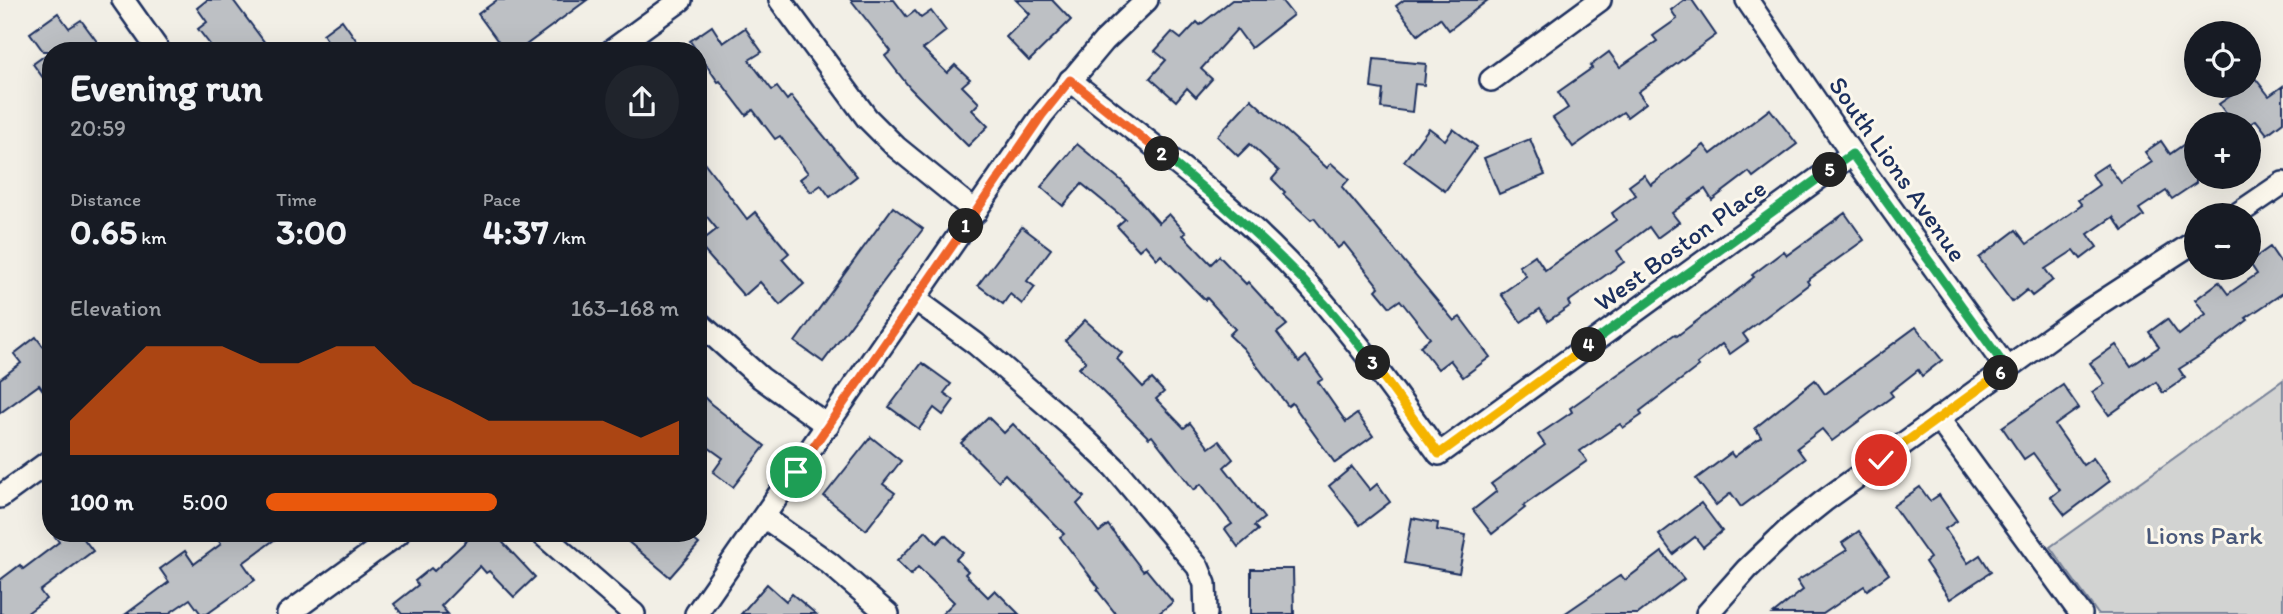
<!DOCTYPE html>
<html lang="en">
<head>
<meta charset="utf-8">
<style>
  :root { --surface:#171b24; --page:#20242c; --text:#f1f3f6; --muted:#9ea1a6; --accent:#ea580c }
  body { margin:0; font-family:Itim,sans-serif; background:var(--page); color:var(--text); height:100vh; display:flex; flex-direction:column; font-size:26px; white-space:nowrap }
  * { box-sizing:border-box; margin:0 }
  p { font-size:23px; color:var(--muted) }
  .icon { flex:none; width:38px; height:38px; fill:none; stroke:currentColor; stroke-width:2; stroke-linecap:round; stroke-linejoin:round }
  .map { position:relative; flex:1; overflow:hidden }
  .side { position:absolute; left:42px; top:42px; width:665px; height:500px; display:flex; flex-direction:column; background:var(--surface); border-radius:28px; box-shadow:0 7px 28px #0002 }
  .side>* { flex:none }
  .buttons { position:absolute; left:2184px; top:21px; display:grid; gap:14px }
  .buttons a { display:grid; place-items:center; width:77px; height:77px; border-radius:50%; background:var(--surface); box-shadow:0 7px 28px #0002; font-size:35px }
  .pin { position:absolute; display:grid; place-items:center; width:60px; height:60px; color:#fff; margin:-30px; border:4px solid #fff; border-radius:50%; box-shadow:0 2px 7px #0007 }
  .km { position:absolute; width:35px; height:35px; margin:-18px; border-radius:50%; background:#222; color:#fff; font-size:19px; line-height:35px; text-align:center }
  .round { display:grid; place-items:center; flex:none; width:74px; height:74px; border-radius:37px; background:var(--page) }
  .overview { display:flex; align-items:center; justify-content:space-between; height:119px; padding:0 28px }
  h1 { font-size:38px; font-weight:700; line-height:52px }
  .metrics { display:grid; grid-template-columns:repeat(3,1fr); gap:10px; height:119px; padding:7px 28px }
  .metrics div { display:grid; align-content:center }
  .metrics b { font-size:35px; font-weight:700 }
  .metrics small { font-size:19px; font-weight:400 }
  .metrics p { font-size:19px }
  .chart { height:196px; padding:14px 28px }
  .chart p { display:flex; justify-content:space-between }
  .chart svg { width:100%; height:126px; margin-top:7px; fill:var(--accent); opacity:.7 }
  ul { padding:0 28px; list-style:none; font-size:23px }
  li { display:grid; grid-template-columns:112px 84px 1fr; align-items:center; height:52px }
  li i { height:18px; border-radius:9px; background:var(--accent) }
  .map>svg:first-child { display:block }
</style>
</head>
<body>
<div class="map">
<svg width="2283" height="614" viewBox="0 0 2283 614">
  <rect width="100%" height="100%" fill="#f2efe6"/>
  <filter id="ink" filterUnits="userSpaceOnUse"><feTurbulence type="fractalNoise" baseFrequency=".0143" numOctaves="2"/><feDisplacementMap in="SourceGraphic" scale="14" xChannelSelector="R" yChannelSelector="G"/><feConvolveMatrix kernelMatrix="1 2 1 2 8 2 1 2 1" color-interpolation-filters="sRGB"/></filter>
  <g filter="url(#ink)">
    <path fill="#d2d3d2" stroke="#768198" stroke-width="2" d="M 2283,380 L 2283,614 L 2098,614 L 2050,547 Z"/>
    <g fill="#bdc0c4" stroke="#1b2f5e" stroke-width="2">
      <path d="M 207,0 L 233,0 L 271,51 L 215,51 L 198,29 L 207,22 L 197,8 Z"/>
      <path d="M 497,0 L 587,0 L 526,45 L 531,51 L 505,51 L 478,14 Z"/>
      <path d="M 851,0 L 894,0 L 907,17 L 915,11 L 921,18 L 931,11 L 946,31 L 923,49 L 947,73 L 955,65 L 970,79 L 962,86 L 979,103 L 972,110 L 988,126 L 968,146 L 910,88 L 885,56 L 891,51 Z"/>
      <path d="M 1016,0 L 1052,0 L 1071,20 L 1029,61 L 1006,37 L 1030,14 Z"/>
      <path d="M 1232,0 L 1281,0 L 1293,15 L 1251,48 L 1237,29 L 1201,69 L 1212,79 L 1196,97 L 1187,88 L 1176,101 L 1150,78 L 1166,60 L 1155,51 L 1172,32 L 1181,39 L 1197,22 L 1200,25 Z"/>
      <path d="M 1404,0 L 1488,0 L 1449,30 L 1440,18 L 1418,35 L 1396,6 Z"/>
      <path d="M 1684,0 L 1692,0 L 1716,35 L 1638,92 L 1646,103 L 1627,117 L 1623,112 L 1573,147 L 1553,118 L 1568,108 L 1558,92 L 1592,68 L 1590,66 L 1609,52 L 1620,67 L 1657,41 L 1653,36 L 1677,19 L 1671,10 Z"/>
      <path d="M 58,13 L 69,28 L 81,20 L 98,43 L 87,51 L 43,51 L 30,33 Z"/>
      <path d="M 342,20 L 364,51 L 334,51 L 323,34 Z"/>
      <path d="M 712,26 L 723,43 L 745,28 L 762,52 L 749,60 L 772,90 L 777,87 L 787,100 L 791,96 L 857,176 L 830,197 L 821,185 L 811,192 L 800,179 L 808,173 L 780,136 L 775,139 L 753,110 L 746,115 L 720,81 L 718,82 L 690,41 Z"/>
      <path d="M 51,51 L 51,89 L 33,64 Z"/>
      <path d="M 1374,59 L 1426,64 L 1424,85 L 1415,84 L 1412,112 L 1381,108 L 1383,90 L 1371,88 Z"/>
      <path d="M 2255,78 L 2269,96 L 2283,86 L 2283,122 L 2267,134 L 2256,120 L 2250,124 L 2214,124 L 2227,115 L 2219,104 L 2245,86 L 2249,86 Z"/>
      <path d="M 1251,99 L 1327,168 L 1331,163 L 1349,179 L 1342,187 L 1454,321 L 1460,317 L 1490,357 L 1463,377 L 1450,360 L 1438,369 L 1420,346 L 1430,338 L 1400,300 L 1390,307 L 1376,290 L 1379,287 L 1344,243 L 1338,248 L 1314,218 L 1311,220 L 1283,194 L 1285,192 L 1272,179 L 1279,171 L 1250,144 L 1238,156 L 1217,136 Z"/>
      <path d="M 1770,109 L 1797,144 L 1753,177 L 1749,172 L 1712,200 L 1705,189 L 1672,213 L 1679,222 L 1657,238 L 1649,227 L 1617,251 L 1624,262 L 1568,302 L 1570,306 L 1548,321 L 1540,309 L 1521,322 L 1501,294 L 1526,276 L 1519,266 L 1535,255 L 1545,270 L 1616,220 L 1612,213 L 1636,195 L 1629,186 L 1644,175 L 1651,185 L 1704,145 L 1711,154 Z"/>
      <path d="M 1429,128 L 1445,140 L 1453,129 L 1477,147 L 1445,191 L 1404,161 Z"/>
      <path d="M 2196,136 L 2196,183 L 2172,199 L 2166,191 L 2139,209 L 2144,216 L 2123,231 L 2113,217 L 2088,234 L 2097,247 L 2081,259 L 2074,250 L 2045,269 L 2053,280 L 2032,296 L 2027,290 L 2012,302 L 1979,258 L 2016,230 L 2027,244 L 2082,205 L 2078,200 L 2099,185 L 2092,174 L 2107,164 L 2121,183 L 2152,162 L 2145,152 L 2161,141 L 2170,154 Z"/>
      <path d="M 1530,139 L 1545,175 L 1499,194 L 1484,158 Z"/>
      <path d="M 1077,144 L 1123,182 L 1159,223 L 1169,214 L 1186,233 L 1183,235 L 1211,264 L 1219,256 L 1246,284 L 1248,282 L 1287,325 L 1277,333 L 1299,362 L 1306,356 L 1323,379 L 1318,382 L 1346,422 L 1357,414 L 1373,436 L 1335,463 L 1292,403 L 1288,406 L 1243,348 L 1229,335 L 1235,329 L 1207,298 L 1205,300 L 1161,255 L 1157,259 L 1145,245 L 1139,250 L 1117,226 L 1125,219 L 1082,184 L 1063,206 L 1041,187 Z"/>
      <path d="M 698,154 L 747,219 L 755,212 L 789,253 L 782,259 L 804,284 L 780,305 L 760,282 L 744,296 L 698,244 L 717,229 L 698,206 Z"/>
      <path d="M 893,207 L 923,229 L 823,362 L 795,342 Z"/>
      <path d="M 1845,213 L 1864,240 L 1807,281 L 1809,284 L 1743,334 L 1748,341 L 1730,354 L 1722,344 L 1697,364 L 1699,366 L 1640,411 L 1642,415 L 1623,428 L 1620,424 L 1580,451 L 1587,461 L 1523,506 L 1525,508 L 1492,534 L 1473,510 L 1497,491 L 1491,484 L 1545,445 L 1538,435 L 1572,412 L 1570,408 L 1675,334 L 1677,336 L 1743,286 L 1754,277 L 1752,275 L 1784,251 L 1787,255 Z"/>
      <path d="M 1022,227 L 1051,249 L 1027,281 L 1035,287 L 1022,304 L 1010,294 L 1003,304 L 978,285 Z"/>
      <path d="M 2270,247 L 2283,266 L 2283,293 L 2246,318 L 2248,320 L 2209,350 L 2179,369 L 2185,378 L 2163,393 L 2156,382 L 2109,415 L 2092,392 L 2105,384 L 2090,363 L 2116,345 L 2131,366 L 2159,347 L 2149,332 L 2167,319 L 2179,335 L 2206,314 L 2195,300 L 2219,282 L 2228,294 L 2257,274 L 2249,262 Z"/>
      <path d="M 1085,320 L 1122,353 L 1117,359 L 1143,387 L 1152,379 L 1164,392 L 1156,399 L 1184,428 L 1190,423 L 1209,448 L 1219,441 L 1233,459 L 1224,467 L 1264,518 L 1254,526 L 1258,530 L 1238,547 L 1225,529 L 1232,524 L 1201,484 L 1194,490 L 1152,436 L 1149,438 L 1079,368 L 1086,361 L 1065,341 Z"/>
      <path d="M 1916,327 L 1942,360 L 1922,376 L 1918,370 L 1890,392 L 1893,396 L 1832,441 L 1822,429 L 1797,448 L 1805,459 L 1741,507 L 1731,493 L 1716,505 L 1696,479 L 1731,453 L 1734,457 L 1761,437 L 1755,428 L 1815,380 L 1825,394 Z"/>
      <path d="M 36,337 L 51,357 L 51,401 L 39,385 L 0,413 L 0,379 L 21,363 L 14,354 Z"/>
      <path d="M 922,363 L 951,384 L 944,393 L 954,400 L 943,415 L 934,408 L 919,429 L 889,407 Z"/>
      <path d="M 2063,385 L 2079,408 L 2055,425 L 2083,465 L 2093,458 L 2110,481 L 2065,515 L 2051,497 L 2060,490 L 2033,453 L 2024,459 L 2002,427 Z"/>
      <path d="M 698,391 L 711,404 L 765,446 L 733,487 L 713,472 L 723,458 L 698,440 Z"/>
      <path d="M 988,417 L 1004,433 L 1013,424 L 1084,497 L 1077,504 L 1099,532 L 1108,525 L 1143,571 L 1146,569 L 1173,602 L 1158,614 L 1116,614 L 1097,590 L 1099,588 L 1060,537 L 1064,534 L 1005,474 L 998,481 L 961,443 Z"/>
      <path d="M 871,437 L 901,461 L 883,484 L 895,493 L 866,530 L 824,496 Z"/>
      <path d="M 1352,467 L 1370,490 L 1377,484 L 1390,502 L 1360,525 L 1329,486 Z"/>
      <path d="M 1920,487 L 1930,501 L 1939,495 L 1957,521 L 1945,529 L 1968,563 L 1980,555 L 1991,572 L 1950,599 L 1925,562 L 1930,558 L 1893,506 Z"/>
      <path d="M 1701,503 L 1722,531 L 1703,547 L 1695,537 L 1673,554 L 1659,535 Z"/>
      <path d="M 1412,518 L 1438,523 L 1437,530 L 1466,535 L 1459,573 L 1404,563 Z"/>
      <path d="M 926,531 L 937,543 L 945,535 L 963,552 L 956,559 L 968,571 L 965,574 L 988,597 L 995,590 L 1019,614 L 942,614 L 954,602 L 918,567 L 911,575 L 897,561 Z"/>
      <path d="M 1859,531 L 1889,574 L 1867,590 L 1864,586 L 1823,614 L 1773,614 L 1803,590 L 1797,581 L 1847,550 L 1842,543 Z"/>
      <path d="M 53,534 L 80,534 L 93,551 L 40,591 L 46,599 L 26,614 L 0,614 L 0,580 L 20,565 L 23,569 L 59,542 Z"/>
      <path d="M 213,534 L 282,534 L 243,563 L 255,580 L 207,614 L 201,614 L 190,599 L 168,614 L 126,614 L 169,582 L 160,569 L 185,551 L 194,564 L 221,544 Z"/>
      <path d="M 474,534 L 495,534 L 535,577 L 514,597 L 489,571 L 486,573 L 480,566 L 441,606 L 448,614 L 402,614 L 394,604 L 418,585 L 415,581 L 431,568 L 434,571 Z"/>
      <path d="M 619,534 L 687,534 L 699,544 L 670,577 Z"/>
      <path d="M 1662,552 L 1684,579 L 1638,614 L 1564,614 L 1621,575 L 1625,580 Z"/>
      <path d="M 1251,569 L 1293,569 L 1294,614 L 1251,614 Z"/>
      <path d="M 767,584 L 786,601 L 792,594 L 816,614 L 741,614 Z"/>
    </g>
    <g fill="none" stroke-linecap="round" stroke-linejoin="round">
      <defs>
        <g id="minor">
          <path d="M 123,0 L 159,51"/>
          <path d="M 780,0 L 867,118 L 896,147 L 976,212"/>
          <path d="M 1747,0 L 1852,154 L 2007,369"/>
          <path d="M 611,51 L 681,0"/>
          <path d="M 1070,80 C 1143,139 1222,194 1287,262 C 1344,321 1391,388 1439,454 L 1852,154"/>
          <path d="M 1491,80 L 1600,0"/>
          <path d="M 2236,215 L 2283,183"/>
          <path d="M 915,299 L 976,344 L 1071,426 L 1114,467 L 1198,567 L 1205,584 L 1206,614"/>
          <path d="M 698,322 L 761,378 L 828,426"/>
          <path d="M 1938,418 L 2081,614"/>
          <path d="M 0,497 L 51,460"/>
          <path d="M 764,517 L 829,563 L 888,614"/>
          <path d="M 542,534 L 634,614"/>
          <path d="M 288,614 L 398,534"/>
          <path d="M 696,614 L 1042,115 L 1104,41 L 1147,0"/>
          <path d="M 1707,614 L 1747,569 L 1789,529 L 1824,501 L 2080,316 L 2196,241"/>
        </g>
      </defs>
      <use href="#minor" stroke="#1b2f5e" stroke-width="26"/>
      <use href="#minor" stroke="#fbf7ec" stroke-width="21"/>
    </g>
  </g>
  <g fill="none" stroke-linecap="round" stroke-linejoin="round" filter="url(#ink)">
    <defs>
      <path id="split-1" d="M 796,472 L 966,226"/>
      <path id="split-2" d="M 966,226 L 1042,115 L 1070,80 L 1162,154"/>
      <path id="split-3" d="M 1162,154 C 1242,219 1311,279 1373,363"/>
      <path id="split-4" d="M 1373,363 L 1439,454 L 1589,345"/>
      <path id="split-5" d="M 1589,345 L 1830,170"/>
      <path id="split-6" d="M 1830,170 L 1852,154 L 2007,369 L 2001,373"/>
      <path id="split-7" d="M 1881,460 L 2001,373"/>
    </defs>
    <use href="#split-1" stroke="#fff" stroke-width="14"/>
    <use href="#split-2" stroke="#fff" stroke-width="14"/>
    <use href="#split-3" stroke="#fff" stroke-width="14"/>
    <use href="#split-4" stroke="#fff" stroke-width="14"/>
    <use href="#split-5" stroke="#fff" stroke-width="14"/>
    <use href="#split-6" stroke="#fff" stroke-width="14"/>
    <use href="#split-7" stroke="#fff" stroke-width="14"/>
    <use href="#split-1" stroke="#f0652b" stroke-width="9"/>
    <use href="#split-2" stroke="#f0652b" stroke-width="9"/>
    <use href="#split-3" stroke="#22a559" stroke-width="9"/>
    <use href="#split-4" stroke="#f5b400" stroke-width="9"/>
    <use href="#split-5" stroke="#22a559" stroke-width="9"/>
    <use href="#split-6" stroke="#22a559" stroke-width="9"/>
    <use href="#split-7" stroke="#f5b400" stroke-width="9"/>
  </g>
  <g text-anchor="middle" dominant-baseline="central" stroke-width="6" stroke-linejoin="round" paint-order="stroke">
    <g font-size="26" fill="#1b2f5e" stroke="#fbf7ec">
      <text transform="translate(1898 169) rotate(55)">South Lions Avenue</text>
      <text transform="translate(1680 245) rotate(-36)">West Boston Place</text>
    </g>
    <g font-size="26" fill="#49587b" stroke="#fbf7ec">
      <text x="2204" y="535">Lions Park</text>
    </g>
  </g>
</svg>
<div class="buttons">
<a><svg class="icon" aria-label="locate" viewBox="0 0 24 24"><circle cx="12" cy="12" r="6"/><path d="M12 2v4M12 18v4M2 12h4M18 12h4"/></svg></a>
<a>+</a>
<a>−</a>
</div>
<div class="pin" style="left:796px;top:472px;background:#1e9e55"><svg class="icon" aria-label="arrive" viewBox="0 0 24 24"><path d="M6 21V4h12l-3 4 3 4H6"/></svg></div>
<div class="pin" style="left:1881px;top:460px;background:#d93025"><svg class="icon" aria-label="check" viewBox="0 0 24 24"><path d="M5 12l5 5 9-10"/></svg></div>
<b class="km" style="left:966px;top:226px">1</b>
<b class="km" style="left:1162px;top:154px">2</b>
<b class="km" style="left:1373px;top:363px">3</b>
<b class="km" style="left:1589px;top:345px">4</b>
<b class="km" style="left:1830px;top:170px">5</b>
<b class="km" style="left:2001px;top:373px">6</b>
<section class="side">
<div class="overview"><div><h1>Evening run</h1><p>20:59</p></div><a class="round"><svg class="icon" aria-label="share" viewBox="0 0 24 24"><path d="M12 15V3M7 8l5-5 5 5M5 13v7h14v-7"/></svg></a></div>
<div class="metrics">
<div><p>Distance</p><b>0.65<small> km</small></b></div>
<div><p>Time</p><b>3:00</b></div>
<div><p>Pace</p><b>4:37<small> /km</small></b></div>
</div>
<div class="chart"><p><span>Elevation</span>163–168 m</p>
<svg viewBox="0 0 160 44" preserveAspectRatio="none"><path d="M0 44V32L10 19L20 6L30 6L40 6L50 12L60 12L70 6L80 6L90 19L100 25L110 32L120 32L130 32L140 32L150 38L160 32V44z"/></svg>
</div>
<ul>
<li><b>100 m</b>5:00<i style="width:56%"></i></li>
</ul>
</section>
</div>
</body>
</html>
